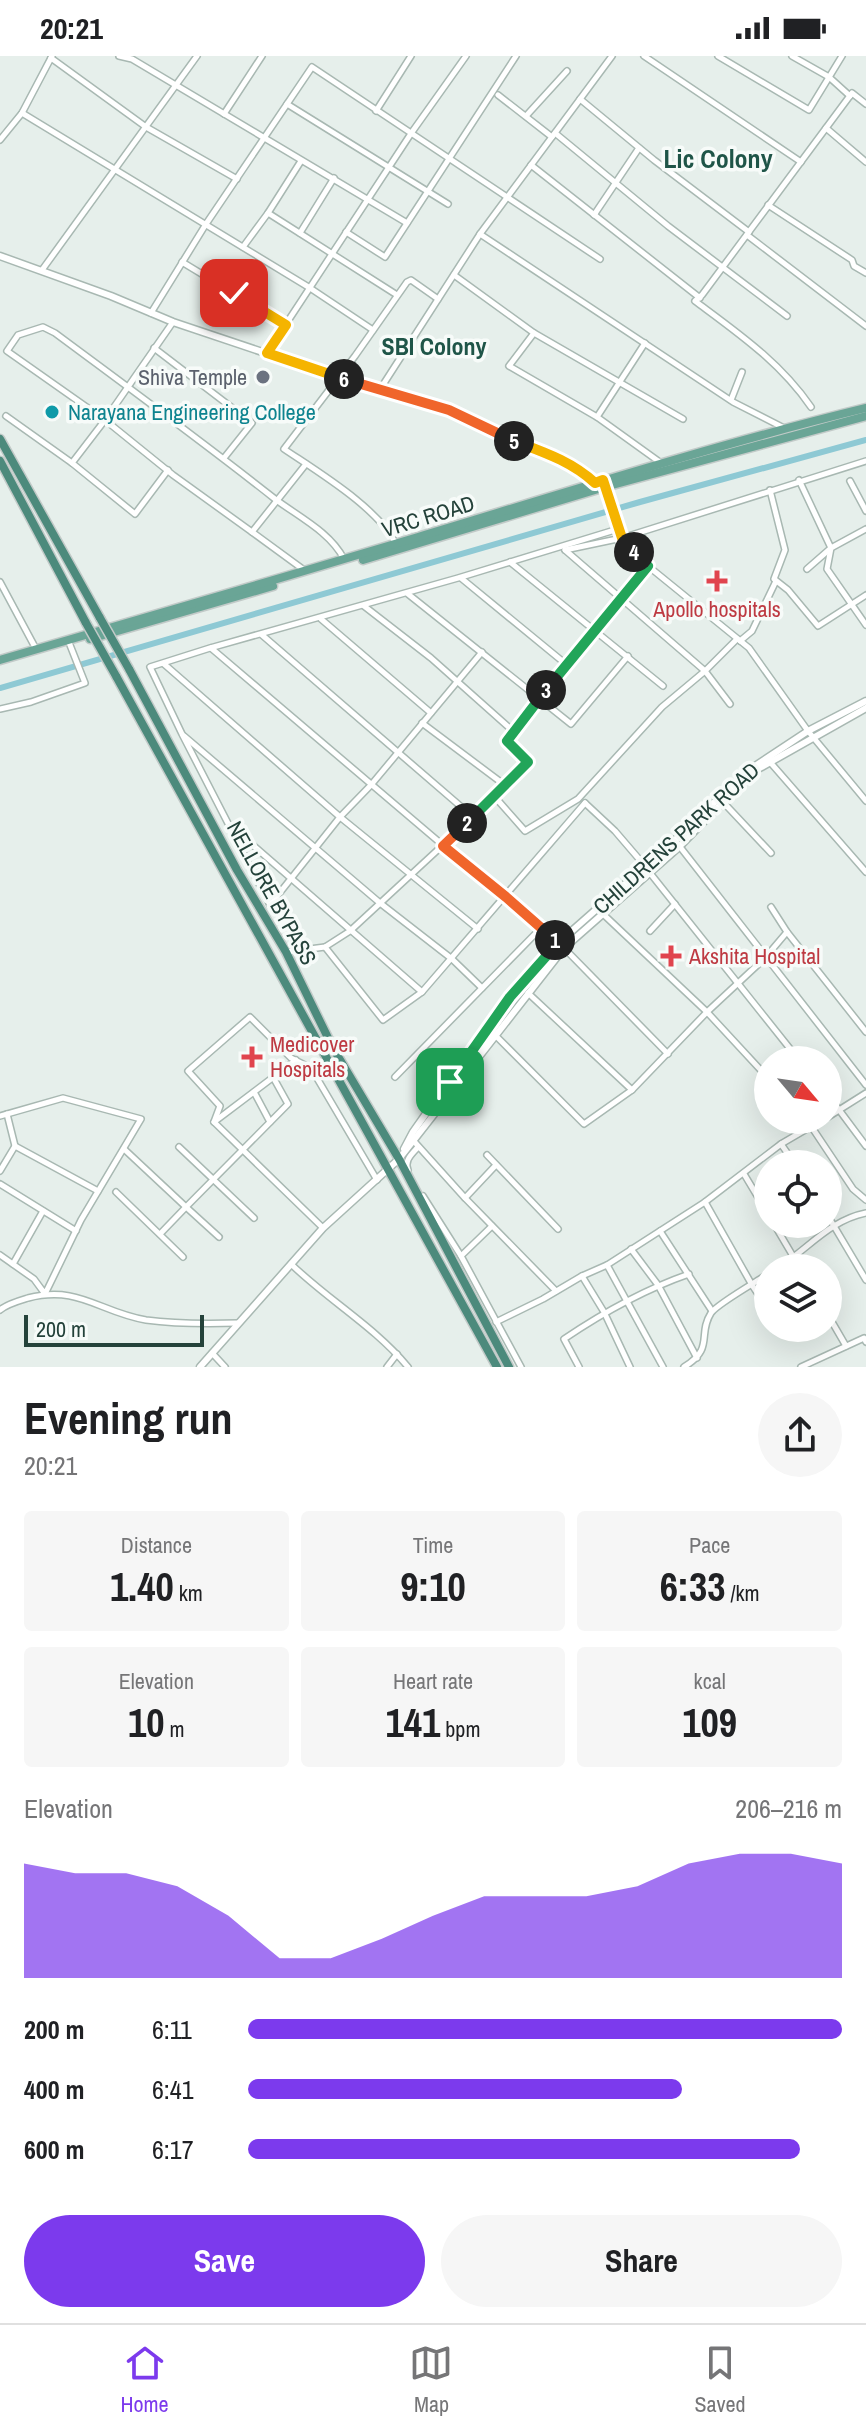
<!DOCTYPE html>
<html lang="en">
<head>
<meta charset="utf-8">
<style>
  :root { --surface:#fff; --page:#f6f6f6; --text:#202124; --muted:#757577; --line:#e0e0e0; --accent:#7c3aed }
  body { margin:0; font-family:"Archivo Narrow",sans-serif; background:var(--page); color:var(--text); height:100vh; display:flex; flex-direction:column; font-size:30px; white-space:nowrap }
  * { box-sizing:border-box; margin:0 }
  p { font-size:26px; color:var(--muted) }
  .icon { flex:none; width:44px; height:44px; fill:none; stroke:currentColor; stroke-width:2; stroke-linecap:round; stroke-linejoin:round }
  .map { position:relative; height:1311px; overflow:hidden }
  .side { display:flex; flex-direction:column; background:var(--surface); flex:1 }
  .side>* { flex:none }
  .needle { width:52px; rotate:119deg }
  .fabs { position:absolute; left:754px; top:990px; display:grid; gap:16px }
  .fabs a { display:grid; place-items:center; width:88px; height:88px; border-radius:50%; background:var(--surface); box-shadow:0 8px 32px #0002; font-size:40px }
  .scale { position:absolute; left:24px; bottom:20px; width:180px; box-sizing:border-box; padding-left:8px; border:4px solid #24423a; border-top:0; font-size:22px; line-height:28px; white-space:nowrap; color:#24423a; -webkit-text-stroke:6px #f7fbf9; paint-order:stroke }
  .pin { position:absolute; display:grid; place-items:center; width:68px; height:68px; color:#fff; margin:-34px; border-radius:16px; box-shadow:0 4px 12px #0006 }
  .km { position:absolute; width:40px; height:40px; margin:-20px; border-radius:50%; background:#222; color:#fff; font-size:22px; line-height:40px; text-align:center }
  .round { display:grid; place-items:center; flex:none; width:84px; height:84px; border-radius:42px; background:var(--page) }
  .summary { display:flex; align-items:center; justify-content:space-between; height:136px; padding:0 24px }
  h1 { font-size:44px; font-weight:700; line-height:60px }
  .figures { display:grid; grid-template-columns:repeat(3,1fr); gap:12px; height:136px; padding:8px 24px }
  .figures div { display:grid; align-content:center; border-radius:8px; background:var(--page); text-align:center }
  .figures b { font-size:40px; font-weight:700 }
  .figures small { font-size:22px; font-weight:400 }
  .figures p { font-size:22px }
  .chart { height:224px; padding:16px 24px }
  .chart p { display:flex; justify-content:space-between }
  .chart svg { width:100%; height:144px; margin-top:8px; fill:var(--accent); opacity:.7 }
  .button { display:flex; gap:16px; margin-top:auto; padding:16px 24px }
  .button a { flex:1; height:92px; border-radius:48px; background:var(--accent); color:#fff; font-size:32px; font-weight:700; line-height:92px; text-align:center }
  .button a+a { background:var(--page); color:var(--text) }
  ul { padding:0 24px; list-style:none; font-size:26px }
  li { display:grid; grid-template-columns:128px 96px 1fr; align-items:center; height:60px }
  li i { height:20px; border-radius:10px; background:var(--accent) }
  .status { display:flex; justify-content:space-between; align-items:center; height:56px; padding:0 40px; background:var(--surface); direction:ltr }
  .status svg { height:22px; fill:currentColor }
  .tab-bar { display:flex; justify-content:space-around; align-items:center; height:112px; border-top:2px solid var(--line); background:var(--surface); font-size:22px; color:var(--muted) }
  .tab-bar a { display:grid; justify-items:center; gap:4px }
  .tab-bar .active { color:var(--accent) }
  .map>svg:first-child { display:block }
</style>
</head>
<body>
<div class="status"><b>20:21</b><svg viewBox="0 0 49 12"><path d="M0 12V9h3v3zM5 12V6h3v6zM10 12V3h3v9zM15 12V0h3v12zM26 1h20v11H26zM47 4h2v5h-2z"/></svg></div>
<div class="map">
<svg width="866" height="1311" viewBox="0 0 866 1311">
  <rect width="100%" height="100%" fill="#e6efeb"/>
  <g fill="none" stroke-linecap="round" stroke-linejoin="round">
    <path stroke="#8ec9d4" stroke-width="6" d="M 0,632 L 640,446 L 866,384"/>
    <defs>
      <g id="minor">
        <path d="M 119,0 L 132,3 L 407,167"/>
        <path d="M 644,0 L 801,106"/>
        <path d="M 718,0 L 809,54 L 842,0"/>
        <path d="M 792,0 L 829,21 L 850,40"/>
        <path d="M 51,2 L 146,71 L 237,123"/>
        <path d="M 498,39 L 552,81"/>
        <path d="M 580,43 L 654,104 L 749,176"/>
        <path d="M 287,48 L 448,148"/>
        <path d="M 376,55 L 411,0"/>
        <path d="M 22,57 L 310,232 L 373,274"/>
        <path d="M 224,58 L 262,0"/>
        <path d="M 526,60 L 567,15"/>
        <path d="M 826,72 L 866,106"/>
        <path d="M 555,77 L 668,170 L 787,260"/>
        <path d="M 0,84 L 22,57 L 52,0"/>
        <path d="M 531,109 L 700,242"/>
        <path d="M 768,149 L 852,204 L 854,210 L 866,217"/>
        <path d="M 268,157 L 301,105"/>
        <path d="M 594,159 L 639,92"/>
        <path d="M 346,176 L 385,201 L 516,0"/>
        <path d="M 300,177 L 334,122"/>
        <path d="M 480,178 L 733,346 L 786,373"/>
        <path d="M 747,179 L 866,270"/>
        <path d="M 243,191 L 268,157 L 397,239"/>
        <path d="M 182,206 L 286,269"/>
        <path d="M 42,214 L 197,0"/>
        <path d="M 454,219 L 534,277 L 683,363"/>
        <path d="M 151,257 L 206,168 L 312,11 L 600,203"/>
        <path d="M 173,266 L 105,364 L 173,419 L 252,476"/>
        <path d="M 534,277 L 509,310 L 597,361"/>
        <path d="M 645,287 L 597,361 L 661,407"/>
        <path d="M 154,292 L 252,367 L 224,402"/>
        <path d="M 267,297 L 412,76 L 466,0"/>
        <path d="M 379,335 L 480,178 L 612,0"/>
        <path d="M 731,344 L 742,316"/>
        <path d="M 811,351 C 780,306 738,277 695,245 L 702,239 L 852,37 L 866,48"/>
        <path d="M 6,360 L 72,407"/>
        <path d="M 168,414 L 135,458 L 72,407 L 105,364 L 7,295 L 18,279 L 43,271 L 55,277 C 129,332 203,386 275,443 C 299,461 330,476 344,503"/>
        <path d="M 799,424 L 831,492 L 807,513"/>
        <path d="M 850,425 L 866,455"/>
        <path d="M 605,431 L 622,482 L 628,490 L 648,510 L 749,592 L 808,675 L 866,745"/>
        <path d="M 770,434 L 785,494 L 774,523 L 788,534 L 818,570 L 866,539"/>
        <path d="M 866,473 L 831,492 L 827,513 L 866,569"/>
        <path d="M 397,490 C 380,453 318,416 284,393 L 355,300 L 407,226 L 411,224 L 438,243"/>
        <path d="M 565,494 L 622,482 L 866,405"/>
        <path d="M 565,494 L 705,615 L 730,648"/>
        <path d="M 510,506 L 663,630"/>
        <path d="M 304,514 L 252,476 L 306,408"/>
        <path d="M 461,522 L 567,609"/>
        <path d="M 0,526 L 36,593"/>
        <path d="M 408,538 L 571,668 L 628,600"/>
        <path d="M 364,550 L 431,602 L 513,675"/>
        <path d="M 321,563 L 431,657"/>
        <path d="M 262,579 L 473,761"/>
        <path d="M 740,585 L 752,575 L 776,525"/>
        <path d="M 211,592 L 558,887"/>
        <path d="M 164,608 L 340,761 L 478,873"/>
        <path d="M 0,653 L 31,646 L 85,627 L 68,584"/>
        <path d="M 422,667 L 506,730"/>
        <path d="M 184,680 L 380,847 L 452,903 L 482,932"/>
        <path d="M 770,706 L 866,816"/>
        <path d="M 495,741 L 525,775 L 578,743 L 662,651 L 705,615 L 737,583"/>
        <path d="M 723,746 L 771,797"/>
        <path d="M 585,747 L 615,775 L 645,810"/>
        <path d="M 232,771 L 422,936"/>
        <path d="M 677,787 L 866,1029"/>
        <path d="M 650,817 L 799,1004"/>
        <path d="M 270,849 L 340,761 L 371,729 L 482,596"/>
        <path d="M 771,851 L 787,876 L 866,976"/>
        <path d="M 603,858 L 707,956 L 768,1022"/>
        <path d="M 650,875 L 675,848"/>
        <path d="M 325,891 L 383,964 L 422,936 L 585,747"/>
        <path d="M 564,892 L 668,998"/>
        <path d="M 308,893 L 270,849 L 182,678 L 150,611 L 210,592 L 458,522 L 618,473"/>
        <path d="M 286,896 L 325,891 L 350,875 L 495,741 L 528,706 L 507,685 L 539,642 L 648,510"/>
        <path d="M 528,937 L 632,1034 L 707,956 L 765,902 L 787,876"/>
        <path d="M 495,979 L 584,1068 L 632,1034"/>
        <path d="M 395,1021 L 541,872"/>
        <path d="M 254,1036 L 270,1066"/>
        <path d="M 828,1039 L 866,1090"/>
        <path d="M 7,1058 L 15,1090"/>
        <path d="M 0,1060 L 63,1042 L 141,1063 L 81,1164 L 45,1238 L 34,1223 L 0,1199"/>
        <path d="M 828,1061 L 866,1037"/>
        <path d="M 807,1064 L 853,1133 L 866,1144"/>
        <path d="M 214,1066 L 296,1004"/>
        <path d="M 411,1082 L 465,1142 L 556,1235"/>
        <path d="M 781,1088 L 795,1108"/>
        <path d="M 179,1091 L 254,1162"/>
        <path d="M 124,1093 L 186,1151 L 288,1048 L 273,1021"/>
        <path d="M 487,1099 L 558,1173"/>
        <path d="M 408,1114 C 404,1104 412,1098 418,1091"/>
        <path d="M 0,1115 L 15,1090 L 98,1135"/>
        <path d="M 744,1118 L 768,1158"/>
        <path d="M 0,1128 L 76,1175"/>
        <path d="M 116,1136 L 183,1201"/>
        <path d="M 423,1140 L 461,1200 L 521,1311"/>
        <path d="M 465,1142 L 496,1109"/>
        <path d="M 705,1146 L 752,1229 L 768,1253"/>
        <path d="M 828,1160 L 866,1224"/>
        <path d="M 774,1168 L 800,1212"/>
        <path d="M 323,1172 L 214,1066 L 220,1050 L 188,1015 L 250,961 L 291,1002 L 311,1012 L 377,1124"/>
        <path d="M 660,1175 L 712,1255"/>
        <path d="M 160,1178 L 186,1151 L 219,1181"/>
        <path d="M 631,1193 L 658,1229 L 697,1302"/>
        <path d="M 461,1200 L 492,1170"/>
        <path d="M 13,1208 L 43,1155"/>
        <path d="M 291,1208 C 328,1244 375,1271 408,1311"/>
        <path d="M 607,1209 L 663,1311"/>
        <path d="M 778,1212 C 808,1193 830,1164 866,1157"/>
        <path d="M 582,1220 L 604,1256 L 630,1311"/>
        <path d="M 0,1254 C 7,1248 18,1245 28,1242 C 79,1229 99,1256 146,1264 C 176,1268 207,1268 238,1267"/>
        <path d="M 828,1259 L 846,1290"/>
        <path d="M 496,1266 L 543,1243 L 582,1220 L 607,1209 L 705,1146 L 781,1088 L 822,1064"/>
        <path d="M 781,1272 L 785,1278"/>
        <path d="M 212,1297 L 225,1311"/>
        <path d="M 387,1311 L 397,1298"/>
        <path d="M 579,1311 L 564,1283 C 604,1256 643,1234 689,1218"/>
        <path d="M 684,1311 C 715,1292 697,1279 711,1257 C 717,1248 756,1226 768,1218"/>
        <path d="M 801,1311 L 864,1282 L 866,1286"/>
      </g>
      <g id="tertiary">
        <path d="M 0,200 L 111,240 L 173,266 L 379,335 L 449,354 L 499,378 L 537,392 L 581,414 L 595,427"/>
        <path d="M 404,1093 L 413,1076 L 473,991 L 510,941 L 548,896 L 674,785 L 746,716 L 808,675 L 866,645"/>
        <path d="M 200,1311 L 323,1172 L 399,1103 L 564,892 L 680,790 L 751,717 L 866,652"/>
      </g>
      <g id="primary">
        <path d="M 363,504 L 605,431 L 866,360"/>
        <path d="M 90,583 L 273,530"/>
        <path d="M 0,604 C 140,563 279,523 418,481 C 567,436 715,389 866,352"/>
      </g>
      <g id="trunk">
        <path d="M 0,383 L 100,562"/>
        <path d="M 0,405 L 86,567"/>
        <path d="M 129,613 L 237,814 L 286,896 L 333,992 L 399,1103 L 509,1311"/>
        <path d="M 116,620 L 497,1311"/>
      </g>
    </defs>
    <use href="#minor" stroke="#a8b8b2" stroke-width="8"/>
    <use href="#tertiary" stroke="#a8b8b2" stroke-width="9"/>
    <use href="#primary" stroke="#c2cac8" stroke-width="11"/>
    <use href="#trunk" stroke="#c2cac8" stroke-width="11"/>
    <use href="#minor" stroke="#fff" stroke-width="5"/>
    <use href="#tertiary" stroke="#fff" stroke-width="6"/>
    <use href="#primary" stroke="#6aa596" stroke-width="8"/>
    <use href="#trunk" stroke="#4c8a7c" stroke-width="8"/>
    <defs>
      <g id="trunk-bridge">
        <path d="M 100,562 L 129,613"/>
        <path d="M 86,567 L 116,620"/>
      </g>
    </defs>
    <use href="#trunk-bridge" stroke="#c2cac8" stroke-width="11" stroke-linecap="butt"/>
    <use href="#trunk-bridge" stroke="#4c8a7c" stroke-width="8"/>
  </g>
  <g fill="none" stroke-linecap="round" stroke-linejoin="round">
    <defs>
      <path id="split-1" d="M 450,1026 L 510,941 L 558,887 L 555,884"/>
      <path id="split-2" d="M 467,767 L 443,790 L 506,841 L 555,884"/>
      <path id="split-3" d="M 467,767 L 528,706 L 507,685 L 546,634"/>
      <path id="split-4" d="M 546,634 L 648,510 L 634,496"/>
      <path id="split-5" d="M 514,385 C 543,396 571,405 595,427 L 603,424 L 622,482 L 634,496"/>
      <path id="split-6" d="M 344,323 L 449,354 L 514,385"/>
      <path id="split-7" d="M 234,237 L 286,269 L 267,297 L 344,323"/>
    </defs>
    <use href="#split-1" stroke="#fff" stroke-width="16"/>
    <use href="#split-2" stroke="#fff" stroke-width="16"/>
    <use href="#split-3" stroke="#fff" stroke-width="16"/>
    <use href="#split-4" stroke="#fff" stroke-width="16"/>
    <use href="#split-5" stroke="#fff" stroke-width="16"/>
    <use href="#split-6" stroke="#fff" stroke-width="16"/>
    <use href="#split-7" stroke="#fff" stroke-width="16"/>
    <use href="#split-1" stroke="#22a559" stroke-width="10"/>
    <use href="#split-2" stroke="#f0652b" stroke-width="10"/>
    <use href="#split-3" stroke="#22a559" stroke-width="10"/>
    <use href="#split-4" stroke="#22a559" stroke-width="10"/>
    <use href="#split-5" stroke="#f5b400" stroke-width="10"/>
    <use href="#split-6" stroke="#f0652b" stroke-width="10"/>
    <use href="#split-7" stroke="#f5b400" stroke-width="10"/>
  </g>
  <circle fill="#6b7280" stroke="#f7fbf9" stroke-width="3" cx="263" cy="321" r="8"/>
  <circle fill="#0f9aa8" stroke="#f7fbf9" stroke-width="3" cx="52" cy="356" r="8"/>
  <g fill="#e0444e" stroke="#f7fbf9" stroke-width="3">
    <path d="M713 513h8v8h8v8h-8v8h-8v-8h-8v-8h8z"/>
    <path d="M667 888h8v8h8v8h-8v8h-8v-8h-8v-8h8z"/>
    <path d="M248 989h8v8h8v8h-8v8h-8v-8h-8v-8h8z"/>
  </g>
  <g text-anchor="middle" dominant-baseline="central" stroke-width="7" stroke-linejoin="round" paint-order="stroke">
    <g font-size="22" fill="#5b616d" stroke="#f7fbf9" text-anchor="end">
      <text x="247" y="321">Shiva Temple</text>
    </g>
    <g font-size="22" fill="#0d838f" stroke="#f7fbf9" text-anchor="start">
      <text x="68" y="356">Narayana Engineering College</text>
    </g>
    <g font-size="22" fill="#24423a" stroke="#f7fbf9">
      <text transform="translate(428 460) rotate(-17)">VRC ROAD</text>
      <text transform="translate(676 782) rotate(-42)">CHILDRENS PARK ROAD</text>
      <text transform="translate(272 837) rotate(61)">NELLORE BYPASS</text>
    </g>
    <g font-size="22" fill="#be3a42" stroke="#f7fbf9" text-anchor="start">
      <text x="717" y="553" text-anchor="middle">Apollo hospitals</text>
      <text x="689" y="900">Akshita Hospital</text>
      <text x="270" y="988">Medicover<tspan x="270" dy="25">Hospitals</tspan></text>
    </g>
    <g font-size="24" font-weight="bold" fill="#1f5548" stroke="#f7fbf9">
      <text x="434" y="290">SBI Colony</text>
    </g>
    <g font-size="26" font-weight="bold" fill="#1f5548" stroke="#f7fbf9">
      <text x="718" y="102">Lic Colony</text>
    </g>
  </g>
</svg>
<div class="fabs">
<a><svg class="needle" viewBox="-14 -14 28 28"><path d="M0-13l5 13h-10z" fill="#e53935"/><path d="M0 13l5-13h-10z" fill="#757577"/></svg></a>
<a><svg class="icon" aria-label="locate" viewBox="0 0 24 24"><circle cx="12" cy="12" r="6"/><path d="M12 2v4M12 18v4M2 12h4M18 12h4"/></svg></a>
<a><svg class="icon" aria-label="layers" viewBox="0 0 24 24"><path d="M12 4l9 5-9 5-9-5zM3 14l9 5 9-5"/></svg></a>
</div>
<div class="scale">200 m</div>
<div class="pin" style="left:450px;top:1026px;background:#1e9e55"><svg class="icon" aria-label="arrive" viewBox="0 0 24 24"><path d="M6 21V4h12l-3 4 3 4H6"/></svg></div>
<div class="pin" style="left:234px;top:237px;background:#d93025"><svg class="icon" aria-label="check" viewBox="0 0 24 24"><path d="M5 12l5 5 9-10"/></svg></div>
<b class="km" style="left:555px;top:884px">1</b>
<b class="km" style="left:467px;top:767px">2</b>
<b class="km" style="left:546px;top:634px">3</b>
<b class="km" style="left:634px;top:496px">4</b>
<b class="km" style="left:514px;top:385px">5</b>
<b class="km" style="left:344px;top:323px">6</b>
</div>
<section class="side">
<div class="summary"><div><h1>Evening run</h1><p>20:21</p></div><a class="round"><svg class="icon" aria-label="share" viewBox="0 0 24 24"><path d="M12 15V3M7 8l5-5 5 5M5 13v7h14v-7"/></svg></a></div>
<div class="figures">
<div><p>Distance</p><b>1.40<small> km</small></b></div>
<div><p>Time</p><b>9:10</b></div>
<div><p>Pace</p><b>6:33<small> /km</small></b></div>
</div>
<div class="figures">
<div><p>Elevation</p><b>10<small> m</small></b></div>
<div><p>Heart rate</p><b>141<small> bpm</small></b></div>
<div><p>kcal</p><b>109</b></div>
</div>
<div class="chart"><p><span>Elevation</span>206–216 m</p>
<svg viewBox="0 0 160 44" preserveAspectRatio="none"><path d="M0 44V9L10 12L20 12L30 16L40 25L50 38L60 38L70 32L80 25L90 19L100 19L110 19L120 16L130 9L140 6L150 6L160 9V44z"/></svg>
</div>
<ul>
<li><b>200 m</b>6:11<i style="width:100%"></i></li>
<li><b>400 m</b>6:41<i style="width:73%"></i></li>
<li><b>600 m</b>6:17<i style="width:93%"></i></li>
</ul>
<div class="button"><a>Save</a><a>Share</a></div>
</section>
<nav class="tab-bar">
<a class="active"><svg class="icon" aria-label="home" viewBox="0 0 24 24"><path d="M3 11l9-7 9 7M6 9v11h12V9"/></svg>Home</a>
<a><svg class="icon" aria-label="map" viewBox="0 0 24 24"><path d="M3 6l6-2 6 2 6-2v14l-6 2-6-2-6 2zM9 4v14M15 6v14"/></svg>Map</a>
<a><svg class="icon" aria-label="saved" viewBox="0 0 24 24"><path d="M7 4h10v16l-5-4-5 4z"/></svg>Saved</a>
</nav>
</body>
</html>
